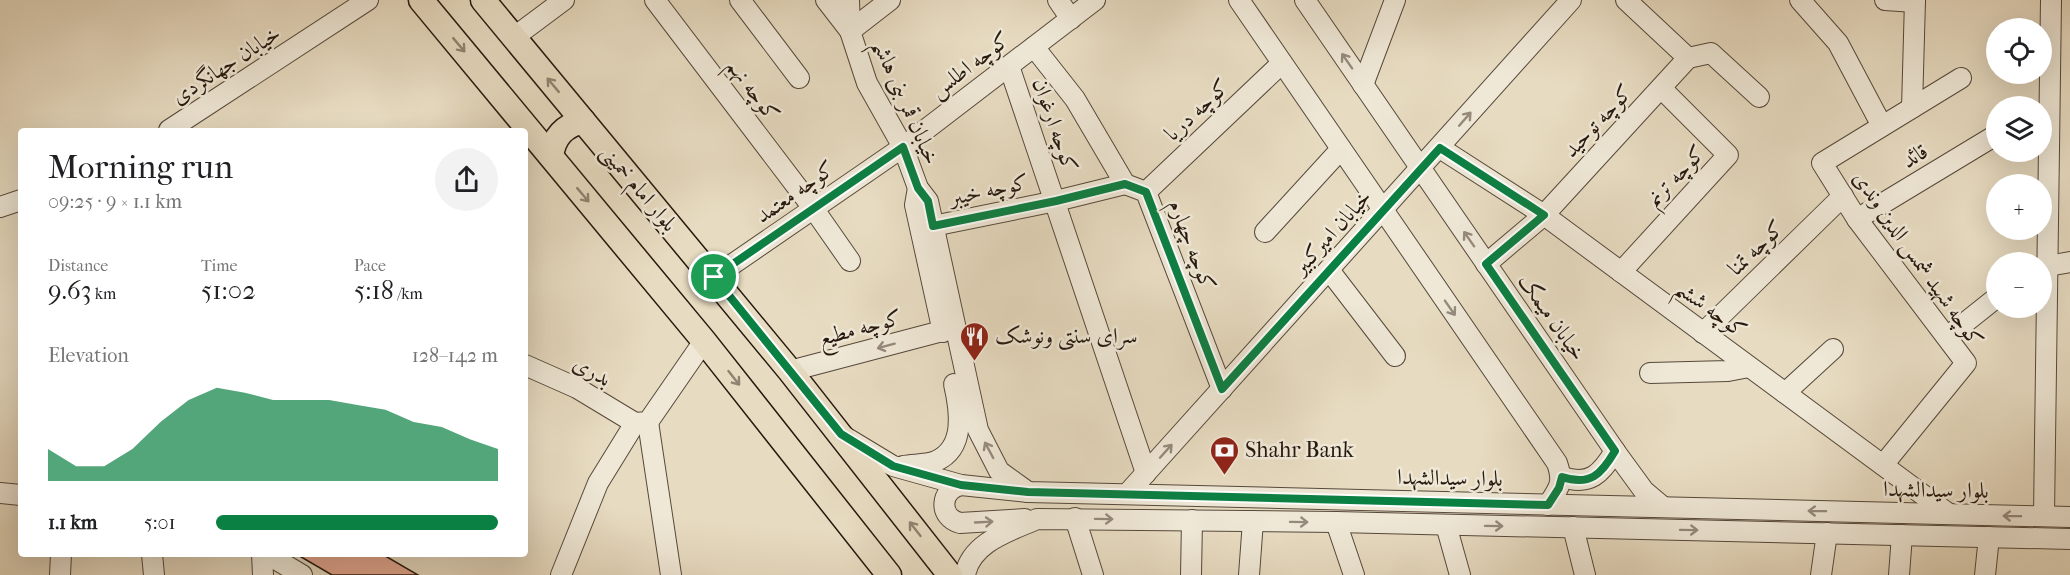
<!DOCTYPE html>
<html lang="en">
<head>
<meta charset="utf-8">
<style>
  :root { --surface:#fff; --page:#f2f2f2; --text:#202124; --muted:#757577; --accent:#0b8043 }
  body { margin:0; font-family:"IM FELL French Canon",Amiri,serif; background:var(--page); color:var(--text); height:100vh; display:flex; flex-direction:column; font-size:22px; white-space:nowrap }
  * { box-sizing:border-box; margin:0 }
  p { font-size:20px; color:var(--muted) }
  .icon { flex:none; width:33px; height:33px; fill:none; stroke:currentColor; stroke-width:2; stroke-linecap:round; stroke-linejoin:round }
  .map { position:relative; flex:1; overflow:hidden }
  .drawer { position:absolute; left:18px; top:128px; width:510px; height:429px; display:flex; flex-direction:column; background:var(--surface); border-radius:6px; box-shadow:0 6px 24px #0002 }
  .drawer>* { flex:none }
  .buttons { position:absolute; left:1986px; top:18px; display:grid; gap:12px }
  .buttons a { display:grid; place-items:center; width:66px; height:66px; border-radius:50%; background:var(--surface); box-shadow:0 6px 24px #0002; font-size:30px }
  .pin { position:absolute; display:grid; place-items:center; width:51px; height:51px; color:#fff; margin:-26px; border:3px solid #fff; border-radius:50%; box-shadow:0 2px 6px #0007 }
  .round { display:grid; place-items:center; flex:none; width:63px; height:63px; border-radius:32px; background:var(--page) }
  .overview { display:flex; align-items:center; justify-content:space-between; height:102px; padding:0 30px }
  h1 { font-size:33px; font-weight:600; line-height:45px }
  .figures { display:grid; grid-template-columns:repeat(3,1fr); gap:9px; height:102px; padding:6px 30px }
  .figures div { display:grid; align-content:center }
  .figures b { font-size:26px; font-weight:600 }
  .figures small { font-size:16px; font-weight:400 }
  .figures p { font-size:16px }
  .chart { height:168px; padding:12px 30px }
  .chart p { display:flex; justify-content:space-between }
  .chart svg { width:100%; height:108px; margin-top:6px; fill:var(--accent); opacity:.7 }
  ul { padding:0 30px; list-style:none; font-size:20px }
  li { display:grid; grid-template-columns:96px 72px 1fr; align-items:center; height:45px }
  li i { height:15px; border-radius:8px; background:var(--accent) }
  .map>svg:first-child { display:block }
</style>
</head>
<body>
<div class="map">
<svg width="2070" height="575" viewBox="0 0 2070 575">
  <rect width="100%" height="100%" fill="#e7dbc1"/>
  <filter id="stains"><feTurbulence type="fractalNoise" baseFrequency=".00333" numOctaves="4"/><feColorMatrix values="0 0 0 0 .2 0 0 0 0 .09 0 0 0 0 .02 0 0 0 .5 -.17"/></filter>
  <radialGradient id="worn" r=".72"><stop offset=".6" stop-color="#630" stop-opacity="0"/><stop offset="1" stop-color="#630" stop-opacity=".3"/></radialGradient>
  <path fill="#e5a992" stroke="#26180e" stroke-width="1.5" d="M 296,554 L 382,554 L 418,575 L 332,575 Z"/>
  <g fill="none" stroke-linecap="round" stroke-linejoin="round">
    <defs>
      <g id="minor">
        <path d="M 655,0 L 813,208 L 850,261"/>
        <path d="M 740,0 L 799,78"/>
        <path d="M 826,0 L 850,31 L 890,0"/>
        <path d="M 849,0 L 850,31 L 867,83 L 903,147 L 918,188 L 928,201 L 978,430 L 999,471 L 1028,492"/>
        <path d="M 1058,0 L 1071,19"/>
        <path d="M 1239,0 L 1557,463 C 1564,483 1559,488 1548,505"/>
        <path d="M 1305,0 L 1617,454 L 1644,491 L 1663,507"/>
        <path d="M 1626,0 L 1688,58 L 1711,53 L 1759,97"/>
        <path d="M 1800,0 L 1838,43 L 1882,126"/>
        <path d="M 1885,0 L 1915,2"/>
        <path d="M 513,38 L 564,0"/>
        <path d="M 1034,47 L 1075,99 L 1125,184 L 1146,192 L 1222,389"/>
        <path d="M 1009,66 L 1146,473"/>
        <path d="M 1363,85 L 1395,0"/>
        <path d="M 1912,108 L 1915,0"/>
        <path d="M 169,130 L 368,0"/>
        <path d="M 1440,148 L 1544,215 L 1949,514"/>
        <path d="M 918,188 L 915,205 L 943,332"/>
        <path d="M 1146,192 L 1282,63"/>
        <path d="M 0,207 L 21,200"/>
        <path d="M 1857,219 L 1996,135"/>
        <path d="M 933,226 L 1056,201 L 1125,184"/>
        <path d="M 1265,232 L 1341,149"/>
        <path d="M 1486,264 L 1544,215 L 1688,58"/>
        <path d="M 2048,266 L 2070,262"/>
        <path d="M 1329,270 L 1395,356"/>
        <path d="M 1621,272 L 1728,155 L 1661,88"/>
        <path d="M 714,277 L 903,147 L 1095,0"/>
        <path d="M 1703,333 L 1843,196"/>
        <path d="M 1947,337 L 1996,298"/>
        <path d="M 525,365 L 577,388 L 635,423"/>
        <path d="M 790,371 L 942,331"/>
        <path d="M 1650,373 L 1728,371 L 1749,367"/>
        <path d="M 1785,393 L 1833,349"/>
        <path d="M 648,422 L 671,575"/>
        <path d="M 845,437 L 893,466 L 961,485 L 1028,492 L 2070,517"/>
        <path d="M 1883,465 L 1966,363 L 1857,219 L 1822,163 L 1961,78"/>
        <path d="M 903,466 C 914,464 926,465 936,461 C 966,448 960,410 954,384"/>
        <path d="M 1562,477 C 1590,486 1601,474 1615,451"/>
        <path d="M 961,485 C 940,490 938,517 960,523 L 1025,519"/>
        <path d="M 0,493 L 21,495"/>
        <path d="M 1127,494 L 1571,0"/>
        <path d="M 2044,516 L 2051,0"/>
        <path d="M 1075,518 L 1093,575"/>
        <path d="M 1336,522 L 1354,575"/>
        <path d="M 1446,525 L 1460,575"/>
        <path d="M 1573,527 L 1585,575"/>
        <path d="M 152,554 L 154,575"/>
        <path d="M 262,554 L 263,575"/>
        <path d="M 267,554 L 302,575"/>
        <path d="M 60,575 L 61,554"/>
        <path d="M 561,575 L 598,483 L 635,423 L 648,422 L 704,341"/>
        <path d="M 965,575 C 971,542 1010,531 1037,519 L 1336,522 L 2070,539"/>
        <path d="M 1191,575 L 1192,520"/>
        <path d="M 1249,575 L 1253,521"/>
        <path d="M 1821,575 L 1827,533"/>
        <path d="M 1899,575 L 1902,535"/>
        <path d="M 1985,575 L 1989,537"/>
      </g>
      <g id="major">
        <path d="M 421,0 L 704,341 L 889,575"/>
        <path d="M 483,0 L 790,371 L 950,575"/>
        <path d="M 551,156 C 554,136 564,126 583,121"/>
      </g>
    </defs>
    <use href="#minor" stroke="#56493b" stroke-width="22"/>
    <use href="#major" stroke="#26180e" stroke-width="27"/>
    <use href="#minor" stroke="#efe8d7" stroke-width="20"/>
    <use href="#major" stroke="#e7dbc1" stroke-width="24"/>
  </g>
  <defs><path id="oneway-shaft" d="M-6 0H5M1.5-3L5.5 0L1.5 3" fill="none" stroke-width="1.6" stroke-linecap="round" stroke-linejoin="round" transform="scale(1.5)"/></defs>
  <g stroke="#908370">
    <use href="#oneway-shaft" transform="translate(459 45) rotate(50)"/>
    <use href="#oneway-shaft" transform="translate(553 85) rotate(-130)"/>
    <use href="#oneway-shaft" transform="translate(583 195) rotate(50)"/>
    <use href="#oneway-shaft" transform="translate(734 378) rotate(52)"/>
    <use href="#oneway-shaft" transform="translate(915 529) rotate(-128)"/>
  </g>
  <g stroke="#958a7d">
    <use href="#oneway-shaft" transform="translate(1347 61) rotate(-125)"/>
    <use href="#oneway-shaft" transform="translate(1465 119) rotate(-49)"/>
    <use href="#oneway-shaft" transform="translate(1469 239) rotate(-125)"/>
    <use href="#oneway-shaft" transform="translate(1450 308) rotate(55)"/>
    <use href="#oneway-shaft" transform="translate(886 346) rotate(165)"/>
    <use href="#oneway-shaft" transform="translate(989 450) rotate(-118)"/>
    <use href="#oneway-shaft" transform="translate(1166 451) rotate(-48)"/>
    <use href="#oneway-shaft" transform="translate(1817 511) rotate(-179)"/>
    <use href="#oneway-shaft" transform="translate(2012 516) rotate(-179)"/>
    <use href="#oneway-shaft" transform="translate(1104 519) rotate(1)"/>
    <use href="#oneway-shaft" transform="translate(984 522) rotate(-3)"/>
    <use href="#oneway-shaft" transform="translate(1299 522) rotate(1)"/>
    <use href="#oneway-shaft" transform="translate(1494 526) rotate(1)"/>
    <use href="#oneway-shaft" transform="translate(1689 530) rotate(1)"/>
  </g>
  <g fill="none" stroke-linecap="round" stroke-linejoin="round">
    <defs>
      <path id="route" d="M 903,147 L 918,188 L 928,201 L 933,226 L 1056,201 L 1125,184 L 1146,192 L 1222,389 L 1440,148 L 1544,215 L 1486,264 L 1615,451 C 1601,475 1590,486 1562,477 L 1559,488 L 1548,505 L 1028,492 L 961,485 L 893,466 L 841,434 L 714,277 Z"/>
    </defs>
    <use href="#route" stroke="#fff" stroke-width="12"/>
    <use href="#route" stroke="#0b8043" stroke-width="8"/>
  </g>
  <defs>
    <symbol id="restaurant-pin" viewBox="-11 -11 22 30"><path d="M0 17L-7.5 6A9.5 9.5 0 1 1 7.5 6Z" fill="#8f2418" stroke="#efe8d7"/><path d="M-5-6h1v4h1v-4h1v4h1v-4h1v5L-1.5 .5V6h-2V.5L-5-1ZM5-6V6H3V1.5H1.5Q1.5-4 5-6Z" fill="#fff"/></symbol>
    <symbol id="bank-pin" viewBox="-11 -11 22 30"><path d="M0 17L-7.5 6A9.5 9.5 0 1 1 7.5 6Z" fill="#8f2418" stroke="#efe8d7"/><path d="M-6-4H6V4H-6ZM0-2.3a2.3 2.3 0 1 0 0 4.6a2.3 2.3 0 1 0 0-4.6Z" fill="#fff"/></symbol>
  </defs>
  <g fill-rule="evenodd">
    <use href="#restaurant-pin" x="958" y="320" width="33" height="45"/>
    <use href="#bank-pin" x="1208" y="434" width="33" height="45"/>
  </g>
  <g text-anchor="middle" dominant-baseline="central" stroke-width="5" stroke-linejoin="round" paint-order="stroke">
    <g font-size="22" fill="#26180e" stroke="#efe8d7">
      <text transform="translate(226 65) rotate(-33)">خیابان جهانگردی</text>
      <text transform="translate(970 65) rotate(-37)">کوچه اطلس</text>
      <text transform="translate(753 90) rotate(53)">کوچه نهم</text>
      <text transform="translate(906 102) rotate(66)">خیابان قمر بنی هاشم</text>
      <text transform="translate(1197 110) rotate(-43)">کوچه دریا</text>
      <text transform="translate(1598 121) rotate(-47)">کوچه توحید</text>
      <text transform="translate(1055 125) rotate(71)">کوچه ارغوان</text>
      <text transform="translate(1915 156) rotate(-31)">قائد</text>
      <text transform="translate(1676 176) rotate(-47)">کوچه ترنم</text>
      <text transform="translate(639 188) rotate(50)">بلوار امام خمینی</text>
      <text transform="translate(989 190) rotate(-12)">کوچه خیبر</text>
      <text transform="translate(795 192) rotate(-35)">کوچه معتمد</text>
      <text transform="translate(1332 232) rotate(-48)">خیابان امیرکبیر</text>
      <text transform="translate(1192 245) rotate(69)">کوچه چهارم</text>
      <text transform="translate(1756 248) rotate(-44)">کوچه تمنا</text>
      <text transform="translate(1918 259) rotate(55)">کوچه شهید شمس الدین وندی</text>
      <text transform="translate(1711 309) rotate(36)">کوچه ششم</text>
      <text transform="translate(1552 317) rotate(55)">خیابان میمک</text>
      <text transform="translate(860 328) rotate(-15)">کوچه مطیع</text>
      <text transform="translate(592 371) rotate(29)">بدری</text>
      <text transform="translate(1450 478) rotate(1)">بلوار سیدالشهدا</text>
      <text transform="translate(1936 490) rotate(1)">بلوار سیدالشهدا</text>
    </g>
    <g font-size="22" fill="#26180e" stroke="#efe8d7" text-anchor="start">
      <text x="995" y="336">سرای سنتی ونوشک</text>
      <text x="1245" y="450">Shahr Bank</text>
    </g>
  </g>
  <rect width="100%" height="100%" filter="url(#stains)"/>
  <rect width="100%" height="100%" fill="url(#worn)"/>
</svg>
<div class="buttons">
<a><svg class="icon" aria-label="locate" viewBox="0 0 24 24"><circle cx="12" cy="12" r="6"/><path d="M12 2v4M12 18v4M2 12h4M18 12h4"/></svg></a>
<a><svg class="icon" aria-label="layers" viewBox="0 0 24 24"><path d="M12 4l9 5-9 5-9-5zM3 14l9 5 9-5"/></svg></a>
<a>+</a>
<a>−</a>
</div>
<div class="pin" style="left:714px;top:277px;background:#1e9e55"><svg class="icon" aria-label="arrive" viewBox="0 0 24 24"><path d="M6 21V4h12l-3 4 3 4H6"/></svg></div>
<section class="drawer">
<div class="overview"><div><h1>Morning run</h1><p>09:25 · 9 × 1.1 km</p></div><a class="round"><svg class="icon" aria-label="share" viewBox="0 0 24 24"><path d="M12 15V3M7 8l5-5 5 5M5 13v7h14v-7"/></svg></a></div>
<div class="figures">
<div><p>Distance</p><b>9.63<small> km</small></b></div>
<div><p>Time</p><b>51:02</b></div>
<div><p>Pace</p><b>5:18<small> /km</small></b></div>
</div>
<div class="chart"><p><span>Elevation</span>128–142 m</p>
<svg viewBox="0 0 160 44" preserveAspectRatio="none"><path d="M0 44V31L10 38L20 38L30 31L40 20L50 11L60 6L70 8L80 11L90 11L100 11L110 13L120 15L130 20L140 22L150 27L160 31V44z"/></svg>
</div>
<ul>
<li><b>1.1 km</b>5:01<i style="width:100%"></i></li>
</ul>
</section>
</div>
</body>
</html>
